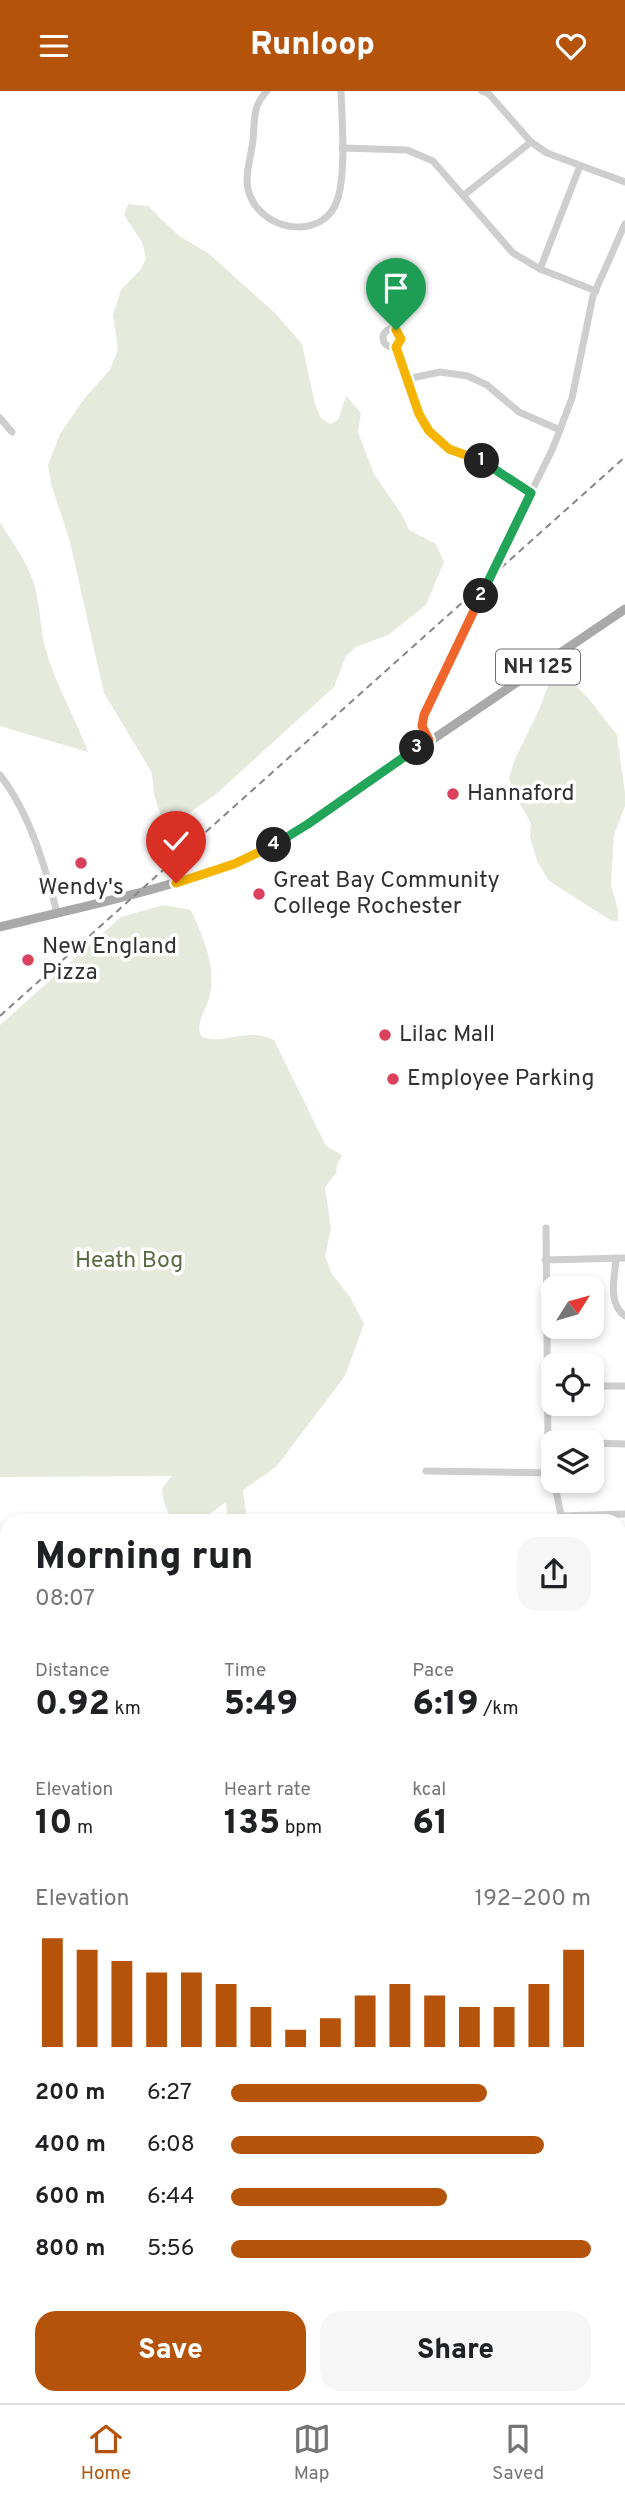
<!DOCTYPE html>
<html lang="en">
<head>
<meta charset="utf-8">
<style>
  :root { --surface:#fff; --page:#f6f6f6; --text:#202124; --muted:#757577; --line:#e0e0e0; --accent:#b45309 }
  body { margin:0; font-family:Overpass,sans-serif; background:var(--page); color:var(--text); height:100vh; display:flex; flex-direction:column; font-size:26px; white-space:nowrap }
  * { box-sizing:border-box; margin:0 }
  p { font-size:23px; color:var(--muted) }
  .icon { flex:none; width:38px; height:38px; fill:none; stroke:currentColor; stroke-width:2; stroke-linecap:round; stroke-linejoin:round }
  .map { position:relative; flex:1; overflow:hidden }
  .side { position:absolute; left:0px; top:1423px; width:626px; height:891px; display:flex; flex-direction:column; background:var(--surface); border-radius:21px 21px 0 0; box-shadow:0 4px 10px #0003 }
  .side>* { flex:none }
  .needle { width:46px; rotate:53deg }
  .controls { position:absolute; left:541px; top:1185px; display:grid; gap:14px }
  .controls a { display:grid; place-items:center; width:63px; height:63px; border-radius:14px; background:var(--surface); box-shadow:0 4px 10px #0003; font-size:35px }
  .pin { position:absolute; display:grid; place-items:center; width:60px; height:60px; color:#fff; margin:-72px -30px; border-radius:50% 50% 50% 0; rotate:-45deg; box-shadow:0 0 7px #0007 }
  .pin .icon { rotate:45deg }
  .km { position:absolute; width:35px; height:35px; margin:-18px; border-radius:50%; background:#222; color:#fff; font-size:19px; line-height:35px; text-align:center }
  .round { display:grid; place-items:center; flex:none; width:74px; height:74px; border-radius:21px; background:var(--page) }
  .head { display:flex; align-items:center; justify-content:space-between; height:119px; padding:0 35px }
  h1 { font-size:38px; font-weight:800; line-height:52px }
  .metrics { display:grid; grid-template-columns:repeat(3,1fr); gap:10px; height:119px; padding:7px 35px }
  .metrics div { display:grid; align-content:center }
  .metrics b { font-size:35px; font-weight:800 }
  .metrics small { font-size:19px; font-weight:400 }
  .metrics p { font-size:19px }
  .chart { height:196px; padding:14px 35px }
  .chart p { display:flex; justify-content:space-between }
  .chart svg { width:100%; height:126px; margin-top:7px; stroke:var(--accent); stroke-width:6 }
  .action { display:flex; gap:14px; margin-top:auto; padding:14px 35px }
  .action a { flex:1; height:80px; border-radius:21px; background:var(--accent); color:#fff; font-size:28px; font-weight:800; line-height:80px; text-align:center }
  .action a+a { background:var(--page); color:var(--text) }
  ul { padding:0 35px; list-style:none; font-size:23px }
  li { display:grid; grid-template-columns:112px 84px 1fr; align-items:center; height:52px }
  li i { height:18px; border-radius:9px; background:var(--accent) }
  header { display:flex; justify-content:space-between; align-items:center; height:91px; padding:0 35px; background:var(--accent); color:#fff; font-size:32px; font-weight:800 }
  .tab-bar { display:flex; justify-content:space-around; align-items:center; height:98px; border-top:2px solid var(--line); background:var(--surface); font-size:19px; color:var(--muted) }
  .tab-bar a { display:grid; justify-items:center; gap:4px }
  .tab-bar .on { color:var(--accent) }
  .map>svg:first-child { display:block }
</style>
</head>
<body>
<header><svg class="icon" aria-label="menu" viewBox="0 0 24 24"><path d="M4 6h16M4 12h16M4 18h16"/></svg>Runloop<svg class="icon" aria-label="heart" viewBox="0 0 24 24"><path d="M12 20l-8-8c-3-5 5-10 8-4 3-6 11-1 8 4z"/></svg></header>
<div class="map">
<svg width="625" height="2312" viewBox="0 0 625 2312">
  <rect width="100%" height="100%" fill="#fff"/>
  <g fill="#e5eadd">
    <path d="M 128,113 L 148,115 L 179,145 L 208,162 L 275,222 L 302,253 L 315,313 L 321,327 L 330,333 L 338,329 L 346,305 L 361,322 L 358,341 L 374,383 L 402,424 L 409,439 L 436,453 L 444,471 L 426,514 L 388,544 L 356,556 L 346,565 L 334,596 L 215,704 L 175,732 L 161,725 L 154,704 L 152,682 L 104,602 L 69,447 L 51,393 L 48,374 L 60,343 L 84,308 L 110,279 L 118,258 L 113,224 L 121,199 L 141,178 L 146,167 L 142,151 L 124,124 Z"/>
    <path d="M 0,431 C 12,451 27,470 34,493 C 40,513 40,535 45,556 C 55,593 75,625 88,661 L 0,635 Z"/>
    <path d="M 566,584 L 588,607 L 617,644 L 625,702 L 625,715 L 614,744 L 611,794 L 618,819 L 618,830 L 612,830 L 549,790 L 537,770 L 530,746 L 531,732 L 513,701 L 509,687 L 515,668 L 539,619 L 547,597 L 558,585 Z"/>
    <path d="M 163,814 L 191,819 C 203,846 216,874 210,904 C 207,919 195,930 201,945 C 219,956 247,935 274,949 L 326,1055 L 342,1064 L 337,1074 L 336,1082 L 325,1096 L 331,1138 L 325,1165 L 332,1183 L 350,1206 L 364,1233 L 345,1285 L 276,1376 L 243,1399 L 247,1430 L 228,1430 L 226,1411 L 200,1430 L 172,1430 L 164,1412 L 162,1397 L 172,1385 L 0,1386 L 0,934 L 121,826 Z"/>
  </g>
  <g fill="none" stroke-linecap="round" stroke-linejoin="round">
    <g stroke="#cecece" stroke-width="7">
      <path d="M 267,0 C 252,15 255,30 253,49 C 251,68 242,89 251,107 C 267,142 326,149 338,107 C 346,79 342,30 341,0"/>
      <path d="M 482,0 L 489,3 L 531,51 L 547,62 L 625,91"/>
      <path d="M 342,57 L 407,59 L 433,70 L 513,162 L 540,178 L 596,200"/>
      <path d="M 464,104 L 531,51"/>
      <path d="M 540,178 L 580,75"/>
      <circle cx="392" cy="247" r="9"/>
      <path d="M 396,256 L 419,323 L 434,345 L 449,358 L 490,374 L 531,402"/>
      <path d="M 407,288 L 440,281 L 468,285 L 487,294 L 519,321 L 560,339"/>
      <path d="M 0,327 L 12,341"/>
      <path d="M 429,649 L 422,635 L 424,624 L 493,478 L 553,357 L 572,307 L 593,205 L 625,133"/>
      <path d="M 0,684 C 30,723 45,775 57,822"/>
      <path d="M 546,1137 L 548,1352 L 553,1386"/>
      <path d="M 616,1167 C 615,1186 607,1212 625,1225"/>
      <path d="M 545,1169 L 625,1167"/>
      <path d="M 592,1295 L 625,1295"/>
      <path d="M 592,1352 L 625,1353"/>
      <path d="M 426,1380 L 552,1382"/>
      <path d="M 554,1390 L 562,1429"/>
      <path d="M 562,1425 L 625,1423"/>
      <path d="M 620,1491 L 625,1490"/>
      <path d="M 0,1501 L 7,1501"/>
      <path d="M 0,1916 L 7,1918"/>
      <path d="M 620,2049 L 625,2050"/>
      <path d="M 620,2230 L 625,2228"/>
      <path d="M 528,2306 L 529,2312"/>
      <path d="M 78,2312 L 78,2306"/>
      <path d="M 168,2312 L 168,2306"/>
      <path d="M 432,2312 L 443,2306"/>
    </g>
    <path stroke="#a9a9a9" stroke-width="9" d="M 0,836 C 106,809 215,792 308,733 L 625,518"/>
    <path stroke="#868686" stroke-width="2" stroke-dasharray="7 5" stroke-linecap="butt" d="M 0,925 L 625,366"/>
  </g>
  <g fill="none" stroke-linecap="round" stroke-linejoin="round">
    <defs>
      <path id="split-1" d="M 396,239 L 401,248 L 396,256 L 419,323 L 429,340 L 449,358 L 482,370"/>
      <path id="split-2" d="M 481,505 L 531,402 L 482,370"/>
      <path id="split-3" d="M 417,657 L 429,649 L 422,635 L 424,624 L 481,505"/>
      <path id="split-4" d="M 274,754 L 308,733 L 417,657"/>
      <path id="split-5" d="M 176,792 L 234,773 L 274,754"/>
    </defs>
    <use href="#split-1" stroke="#fff" stroke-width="14"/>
    <use href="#split-2" stroke="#fff" stroke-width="14"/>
    <use href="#split-3" stroke="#fff" stroke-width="14"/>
    <use href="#split-4" stroke="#fff" stroke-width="14"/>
    <use href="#split-5" stroke="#fff" stroke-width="14"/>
    <use href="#split-1" stroke="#f5b400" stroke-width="9"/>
    <use href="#split-2" stroke="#22a559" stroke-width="9"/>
    <use href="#split-3" stroke="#f0652b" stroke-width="9"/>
    <use href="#split-4" stroke="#22a559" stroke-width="9"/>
    <use href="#split-5" stroke="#f5b400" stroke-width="9"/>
  </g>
  <g fill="#db405c" stroke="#fff" stroke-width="2.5">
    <circle cx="453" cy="703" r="7"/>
    <circle cx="81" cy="772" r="7"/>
    <circle cx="259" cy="803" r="7"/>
    <circle cx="28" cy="869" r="7"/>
    <circle cx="385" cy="944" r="7"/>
    <circle cx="393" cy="988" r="7"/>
  </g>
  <g text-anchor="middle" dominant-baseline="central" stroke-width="7" stroke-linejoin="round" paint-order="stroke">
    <rect fill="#fff" stroke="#6f6f6f" stroke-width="2" x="496" y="558.5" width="84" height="35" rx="5"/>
    <g font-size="21" font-weight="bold" fill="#313131">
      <text x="538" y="576">NH 125</text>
    </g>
    <g font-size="23" fill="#313131" stroke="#fff" text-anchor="start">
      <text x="467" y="703">Hannaford</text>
      <text x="273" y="790">Great Bay Community<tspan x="273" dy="26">College Rochester</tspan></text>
      <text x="81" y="797" text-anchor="middle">Wendy's</text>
      <text x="42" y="856">New England<tspan x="42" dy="26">Pizza</tspan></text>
      <text x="399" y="944">Lilac Mall</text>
      <text x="407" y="988">Employee Parking</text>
    </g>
    <g font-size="23" fill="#596b41" stroke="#fff">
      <text x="129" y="1170">Heath Bog</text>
    </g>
  </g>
</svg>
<div class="controls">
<a><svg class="needle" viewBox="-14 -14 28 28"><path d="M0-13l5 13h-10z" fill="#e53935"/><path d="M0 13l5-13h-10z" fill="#757577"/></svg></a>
<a><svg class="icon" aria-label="locate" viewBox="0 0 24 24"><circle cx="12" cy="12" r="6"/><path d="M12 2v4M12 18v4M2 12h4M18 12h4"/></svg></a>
<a><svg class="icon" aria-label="layers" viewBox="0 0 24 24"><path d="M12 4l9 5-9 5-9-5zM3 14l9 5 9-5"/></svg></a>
</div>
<div class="pin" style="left:396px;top:239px;background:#1e9e55"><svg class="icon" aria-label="arrive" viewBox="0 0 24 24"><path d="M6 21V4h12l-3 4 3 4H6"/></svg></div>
<div class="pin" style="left:176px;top:792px;background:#d93025"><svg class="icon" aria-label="check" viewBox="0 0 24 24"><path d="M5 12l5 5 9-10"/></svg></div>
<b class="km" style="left:482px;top:370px">1</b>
<b class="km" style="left:481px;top:505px">2</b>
<b class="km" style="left:417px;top:657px">3</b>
<b class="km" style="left:274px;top:754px">4</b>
<section class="side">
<div class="head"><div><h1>Morning run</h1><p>08:07</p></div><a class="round"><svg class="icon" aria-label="share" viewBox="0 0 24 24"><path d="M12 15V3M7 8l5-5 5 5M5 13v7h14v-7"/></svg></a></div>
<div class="metrics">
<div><p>Distance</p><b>0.92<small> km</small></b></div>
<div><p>Time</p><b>5:49</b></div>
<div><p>Pace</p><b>6:19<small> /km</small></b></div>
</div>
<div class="metrics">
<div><p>Elevation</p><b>10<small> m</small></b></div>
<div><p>Heart rate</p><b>135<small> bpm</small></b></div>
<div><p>kcal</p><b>61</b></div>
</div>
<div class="chart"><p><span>Elevation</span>192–200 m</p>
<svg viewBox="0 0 160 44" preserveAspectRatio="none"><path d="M5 44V6M15 44V10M25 44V14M35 44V18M45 44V18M55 44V22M65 44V30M75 44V38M85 44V34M95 44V26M105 44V22M115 44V26M125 44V30M135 44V30M145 44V22M155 44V10"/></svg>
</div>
<ul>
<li><b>200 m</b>6:27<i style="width:71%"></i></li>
<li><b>400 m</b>6:08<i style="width:87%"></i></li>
<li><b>600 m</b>6:44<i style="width:60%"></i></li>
<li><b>800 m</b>5:56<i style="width:100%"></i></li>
</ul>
<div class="action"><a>Save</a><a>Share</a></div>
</section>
</div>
<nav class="tab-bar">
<a class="on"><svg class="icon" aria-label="home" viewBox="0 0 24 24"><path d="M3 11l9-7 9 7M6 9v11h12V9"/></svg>Home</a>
<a><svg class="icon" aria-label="map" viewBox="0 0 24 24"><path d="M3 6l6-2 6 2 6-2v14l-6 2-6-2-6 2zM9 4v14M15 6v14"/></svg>Map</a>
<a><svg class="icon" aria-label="saved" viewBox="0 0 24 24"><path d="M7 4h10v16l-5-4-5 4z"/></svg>Saved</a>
</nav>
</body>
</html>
